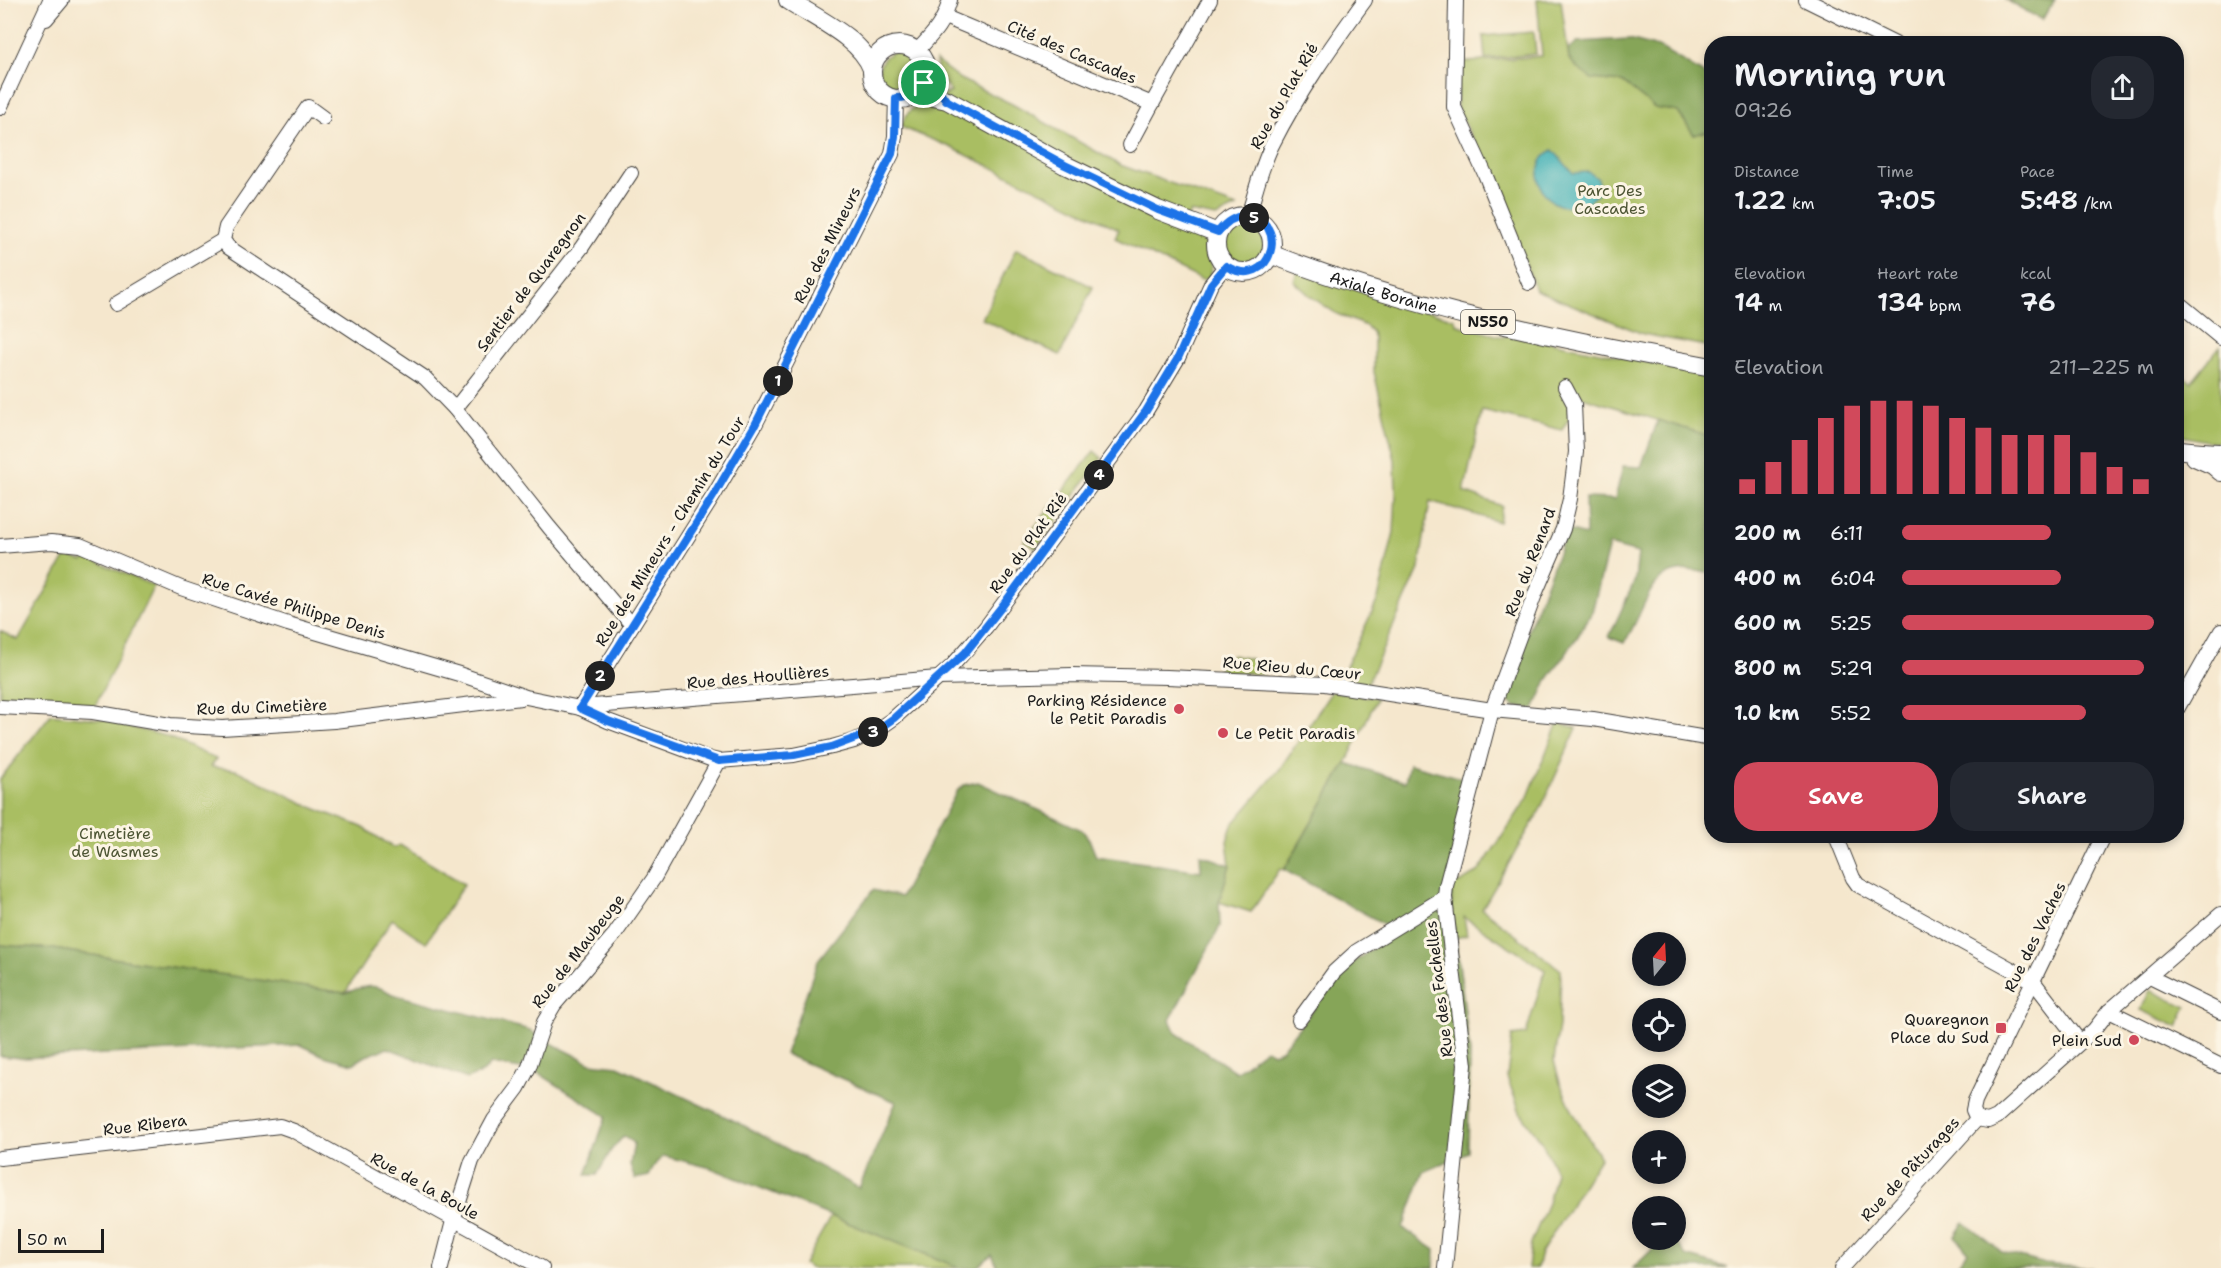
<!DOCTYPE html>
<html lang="en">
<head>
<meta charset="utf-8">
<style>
  :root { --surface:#171b24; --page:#242831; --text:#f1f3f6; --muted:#9ea1a6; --accent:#d1495b }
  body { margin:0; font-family:"Shantell Sans",sans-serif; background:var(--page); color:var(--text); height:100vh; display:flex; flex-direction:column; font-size:22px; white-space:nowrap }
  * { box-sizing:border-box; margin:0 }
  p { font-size:20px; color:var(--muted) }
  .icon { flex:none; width:33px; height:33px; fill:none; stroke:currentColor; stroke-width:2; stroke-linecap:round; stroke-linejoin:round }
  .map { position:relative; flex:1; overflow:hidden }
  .details { position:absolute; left:1704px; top:36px; width:480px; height:807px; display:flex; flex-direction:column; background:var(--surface); border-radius:24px; box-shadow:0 3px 9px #0003 }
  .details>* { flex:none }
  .needle { width:39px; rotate:18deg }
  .buttons { position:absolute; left:1632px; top:932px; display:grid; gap:12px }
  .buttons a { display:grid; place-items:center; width:54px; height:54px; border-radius:50%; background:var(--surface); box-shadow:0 3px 9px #0003; font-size:30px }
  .scale { position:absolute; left:18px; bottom:15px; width:86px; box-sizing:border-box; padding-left:6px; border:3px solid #1c1c1c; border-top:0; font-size:16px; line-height:21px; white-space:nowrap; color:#1c1c1c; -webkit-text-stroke:4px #fcf5e5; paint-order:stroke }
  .pin { position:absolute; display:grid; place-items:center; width:51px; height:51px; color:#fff; margin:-26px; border:3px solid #fff; border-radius:50%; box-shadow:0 2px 6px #0007 }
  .km { position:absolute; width:30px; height:30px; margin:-15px; border-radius:50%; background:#222; color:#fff; font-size:16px; line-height:30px; text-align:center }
  .round { display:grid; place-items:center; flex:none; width:63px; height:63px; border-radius:24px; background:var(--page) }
  .overview { display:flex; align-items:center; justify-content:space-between; height:102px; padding:0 30px }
  h1 { font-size:33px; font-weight:600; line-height:45px }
  .figures { display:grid; grid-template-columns:repeat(3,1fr); gap:9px; height:102px; padding:6px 30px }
  .figures div { display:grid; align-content:center }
  .figures b { font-size:26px; font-weight:600 }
  .figures small { font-size:16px; font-weight:400 }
  .figures p { font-size:16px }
  .chart { height:168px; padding:12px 30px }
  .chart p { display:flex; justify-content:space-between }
  .chart svg { width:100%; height:108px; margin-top:6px; stroke:var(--accent); stroke-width:6 }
  .button { display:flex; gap:12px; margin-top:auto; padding:12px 30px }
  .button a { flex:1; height:69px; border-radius:24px; background:var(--accent); color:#fff; font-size:24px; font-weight:600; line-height:69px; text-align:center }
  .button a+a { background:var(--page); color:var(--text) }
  ul { padding:0 30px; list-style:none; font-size:20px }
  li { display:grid; grid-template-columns:96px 72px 1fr; align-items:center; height:45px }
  li i { height:15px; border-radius:8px; background:var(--accent) }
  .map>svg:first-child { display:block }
</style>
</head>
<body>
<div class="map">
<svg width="2221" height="1268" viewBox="0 0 2221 1268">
  <rect width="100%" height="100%" fill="#fcf5e5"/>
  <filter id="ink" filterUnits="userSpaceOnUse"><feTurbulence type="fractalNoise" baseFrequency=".0167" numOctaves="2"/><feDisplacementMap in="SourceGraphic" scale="12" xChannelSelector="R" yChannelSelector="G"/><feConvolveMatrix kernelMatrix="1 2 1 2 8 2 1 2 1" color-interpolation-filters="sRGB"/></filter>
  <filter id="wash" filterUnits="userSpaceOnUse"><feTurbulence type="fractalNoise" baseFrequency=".008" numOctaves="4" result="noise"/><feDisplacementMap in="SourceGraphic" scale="24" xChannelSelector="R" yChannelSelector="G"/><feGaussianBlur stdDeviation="1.35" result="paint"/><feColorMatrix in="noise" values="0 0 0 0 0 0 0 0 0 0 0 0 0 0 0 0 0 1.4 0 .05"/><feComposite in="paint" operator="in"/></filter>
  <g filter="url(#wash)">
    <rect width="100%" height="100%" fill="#f5e7cd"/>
    <g fill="#a9be62" stroke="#626d3f" stroke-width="1.5">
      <path d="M 1537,0 L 1561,0 L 1569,59 L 1592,79 L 1622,82 L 1655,108 L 1678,111 L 1694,135 L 1711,130 L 1711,347 L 1643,334 L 1536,290 L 1489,171 L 1457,108 L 1457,63 L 1542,56 Z"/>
      <path d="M 1534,32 L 1536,54 L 1485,59 L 1483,36 Z"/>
      <circle cx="900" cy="72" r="21"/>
      <path d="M 936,61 L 960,79 L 1012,104 L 1120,165 L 1237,207 L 1216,217 L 1190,212 L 1183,229 C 1207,240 1217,250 1209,278 L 1202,280 L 1115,238 L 1119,229 L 950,147 L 901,127 C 907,103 930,100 951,92 L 938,76 Z"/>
      <circle cx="1244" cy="244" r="21"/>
      <path d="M 1016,249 L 1093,287 L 1060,355 L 982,319 Z"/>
      <path d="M 1298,270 L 1454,319 L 1458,325 L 1503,337 L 1512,334 L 1711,375 L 1711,431 L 1706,435 L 1582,397 L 1562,430 L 1482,411 L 1464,492 L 1502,506 L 1499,522 L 1430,501 L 1419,569 L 1367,684 L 1346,681 L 1345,669 L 1378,599 L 1394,532 L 1396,494 L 1395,460 L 1374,372 L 1374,339 L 1372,332 L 1366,326 L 1337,314 L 1310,296 L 1294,281 Z"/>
      <path d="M 2220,346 L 2221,442 L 2206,441 L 2177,435 L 2177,371 L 2191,382 Z"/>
      <path d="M 1094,451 L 1102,458 L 1036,548 L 1024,541 Z"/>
      <path d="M 66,556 L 83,561 L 86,557 L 154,586 L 95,706 L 0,699 L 0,631 L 18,640 Z"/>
      <path d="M 1231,655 L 1251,659 L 1264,671 L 1264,674 L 1219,672 L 1219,669 Z"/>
      <path d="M 1332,691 L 1377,698 L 1346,763 L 1284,870 L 1280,869 L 1251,912 L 1219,902 L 1230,865 L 1227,841 L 1232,825 L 1279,770 Z"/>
      <path d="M 51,714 L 109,720 L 121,725 L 166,736 L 216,759 L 211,767 L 236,770 L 316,809 L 362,827 L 394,848 L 400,845 L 464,884 L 426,943 L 392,919 L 345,993 L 53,949 L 0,945 L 0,779 Z"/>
      <path d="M 1558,723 L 1577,728 L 1540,810 L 1482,909 L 1561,970 L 1559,1025 L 1554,1061 L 1560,1083 L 1573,1112 L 1600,1158 L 1541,1253 L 1537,1268 L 1528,1268 L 1531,1243 L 1548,1203 L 1556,1172 L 1542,1142 L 1520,1112 L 1507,1077 L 1512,1036 L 1526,1034 L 1545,970 L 1464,917 L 1467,935 L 1452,939 L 1452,879 L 1460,883 L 1479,871 L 1527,799 Z"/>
      <path d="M 2150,990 L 2187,1007 L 2178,1027 L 2141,1010 Z"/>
      <path d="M 831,1216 L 960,1268 L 810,1268 L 804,1264 Z"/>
    </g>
    <g fill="#86a558" stroke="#51603a" stroke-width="1.5">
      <path d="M 2006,0 L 2055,0 L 2042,20 Z"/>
      <path d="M 1629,39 L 1659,47 L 1701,72 L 1711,80 L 1711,130 L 1694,135 L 1678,112 L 1655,108 L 1622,82 L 1592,79 L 1578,69 L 1569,59 L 1568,50 L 1577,42 Z"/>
      <path d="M 1658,420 L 1706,435 L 1711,431 L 1711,574 C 1647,556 1651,603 1624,643 L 1609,637 L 1635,580 L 1638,553 L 1609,545 L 1592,612 L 1578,636 L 1547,680 L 1534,709 L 1516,707 L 1507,701 L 1506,687 L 1567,530 L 1586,535 L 1585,498 L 1615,499 L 1623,466 L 1641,467 Z"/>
      <path d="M 1346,763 L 1405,782 L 1409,764 L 1470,780 L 1452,879 L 1451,898 L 1470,1053 L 1468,1152 L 1424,1172 L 1403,1228 L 1435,1250 L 1434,1268 L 998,1268 L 992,1255 L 976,1268 L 960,1268 L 711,1168 L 664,1156 L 656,1163 L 649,1176 L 635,1179 L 630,1165 L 634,1143 L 624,1136 L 612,1149 L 597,1175 L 586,1175 L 606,1116 L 529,1067 L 520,1069 L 491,1064 L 483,1072 L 467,1079 L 388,1048 L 366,1056 L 353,1064 L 324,1056 L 301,1045 L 22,1058 L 0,1056 L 0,945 L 53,949 L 345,993 C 365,986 373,982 392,994 L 530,1030 L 539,1037 L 591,1063 L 618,1066 L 739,1123 L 859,1188 L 896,1102 L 785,1054 L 818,960 L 873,890 L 901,897 L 957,791 L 964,785 L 978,782 L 1082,830 L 1089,839 L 1096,856 L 1201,871 L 1200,854 L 1230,865 L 1219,902 L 1220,926 L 1170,1020 L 1176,1033 L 1236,1072 L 1266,1049 L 1273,1053 L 1281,1050 L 1348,966 L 1397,931 L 1284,870 Z"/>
      <path d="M 1964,1222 L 2002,1252 L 2045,1264 L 2093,1268 L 1955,1268 L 1968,1252 L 1955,1236 Z"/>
      <path d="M 1663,1239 L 1675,1239 L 1686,1256 L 1728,1268 L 1633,1268 Z"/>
    </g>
    <path fill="#3fb0b6" stroke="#2e6669" stroke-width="1.5" d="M 1553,150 L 1573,173 L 1589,172 L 1598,179 L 1599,193 C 1552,236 1517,167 1553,150 Z"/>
  </g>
  <g filter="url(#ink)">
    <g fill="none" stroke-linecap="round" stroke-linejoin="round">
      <defs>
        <g id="minor">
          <path d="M 1456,0 L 1454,107 L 1485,174 L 1529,283"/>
          <path d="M 1806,0 L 1895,44"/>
          <path d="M 945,17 L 1152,104 L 1210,0"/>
          <path d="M 46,19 L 62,0"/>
          <path d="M 917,51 C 934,33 943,24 950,0"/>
          <path d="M 0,108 L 50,0"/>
          <path d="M 323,118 L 308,107 L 226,227 L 223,240 L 228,247 L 425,378 L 455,409"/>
          <path d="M 1130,145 L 1152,104"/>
          <path d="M 631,173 L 582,247 L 455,409 L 549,527 L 632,625"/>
          <path d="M 1248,216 C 1256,191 1261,166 1273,143 C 1299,92 1332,45 1365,0"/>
          <path d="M 2176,301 L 2221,338"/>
          <path d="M 116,304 L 223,240"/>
          <path d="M 0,546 L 51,542 L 80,545 L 181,588 L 288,624 L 459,674 L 526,697 L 580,708 L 608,721 L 710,759 L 719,761 L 794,755 L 832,747 L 854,741 L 877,730 L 894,718 L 952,666 L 986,627 L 1146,411 L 1178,358 L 1211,284 L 1226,265"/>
          <path d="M 0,707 L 93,712 L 170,725 L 222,728 L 334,721 L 521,698"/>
          <path d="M 582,707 L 938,678 L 1072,675 L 1167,677 L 1325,684 L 1492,710 L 1593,719 L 1712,739"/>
          <path d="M 580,708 L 714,495 L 755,425 L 892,154 L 895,136 L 896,98"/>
          <path d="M 2176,711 L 2221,631"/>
          <path d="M 1836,836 L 1853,878 L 1858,885 L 2033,981 L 2080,1042"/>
          <path d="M 2150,977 L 2221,1012"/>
          <path d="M 2109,1011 L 2221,1066"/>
          <path d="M 1299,1020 L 1334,972 L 1357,951 L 1445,897"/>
          <path d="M 1977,1119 L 1988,1121 L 1997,1117 L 2094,1030 L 2109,1011 L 2221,914"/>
          <path d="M 1977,1119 L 1973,1110 L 1975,1101 L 2103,836"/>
          <path d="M 0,1158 L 280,1126 L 294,1131 L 542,1268"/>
          <path d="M 441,1268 L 453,1221 L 472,1161 L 494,1120 L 518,1088 L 529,1067 L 544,1022 L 554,1005 L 615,934 L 654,878 L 719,761"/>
          <path d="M 1445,1268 L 1465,1065 L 1452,961 L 1445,897 L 1446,886 L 1492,710 L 1535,594 L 1563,529 L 1570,499 L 1576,452 L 1574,404 L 1565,387"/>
          <path d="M 1842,1268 L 1977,1119"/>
        </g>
        <g id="major">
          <path d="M 788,0 C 815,18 861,38 872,69"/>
          <circle cx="899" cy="72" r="27"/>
          <path d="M 913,95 L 925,95 L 947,100 L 1065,165 L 1158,210 L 1218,233"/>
          <circle cx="1244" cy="244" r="28"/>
          <path id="s1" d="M 1270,254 C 1413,309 1562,340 1712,367"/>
          <path d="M 2176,449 C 2191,452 2206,452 2221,453"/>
          <path d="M 2193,454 L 2195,457 L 2213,465 L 2221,472"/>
        </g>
      </defs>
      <use href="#minor" stroke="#3d3a37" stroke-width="16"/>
      <use href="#major" stroke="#3d3a37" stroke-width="20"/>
      <use href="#minor" stroke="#fff" stroke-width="14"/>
      <use href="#major" stroke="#fff" stroke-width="18"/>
    </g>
  </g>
  <g fill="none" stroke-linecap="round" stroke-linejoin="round" filter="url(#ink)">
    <defs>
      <path id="route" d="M 927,74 L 946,100 L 1065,165 L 1158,210 L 1218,232 C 1225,223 1233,216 1245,216 C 1291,217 1273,294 1226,266 L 1211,284 L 1178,358 L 1146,411 L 1003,605 L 965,653 L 894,718 L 877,730 L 832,747 L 794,755 L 719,761 L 608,721 L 580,708 L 714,495 L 755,425 L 892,154 L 895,136 L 896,98 C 913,98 923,91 927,74 Z"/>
    </defs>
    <use href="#route" stroke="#fff" stroke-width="12"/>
    <use href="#route" stroke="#1a73e8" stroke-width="8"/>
  </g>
  <g fill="#d1495b" stroke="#fcf5e5" stroke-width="2">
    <circle cx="1179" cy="709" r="6"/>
    <circle cx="1223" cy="733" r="6"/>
    <rect x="1995" y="1022" width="12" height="12" rx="3"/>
    <circle cx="2134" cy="1040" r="6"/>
  </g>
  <g text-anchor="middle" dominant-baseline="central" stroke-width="6" stroke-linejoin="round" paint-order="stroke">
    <rect fill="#fcf5e5" stroke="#5f5d58" stroke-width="1.5" x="1461" y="310" width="54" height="24" rx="4.5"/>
    <g font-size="15" font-weight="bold" fill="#1c1c1c">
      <text x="1488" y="322">N550</text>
    </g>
    <g font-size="16" fill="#1c1c1c" stroke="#fcf5e5">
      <text transform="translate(1072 52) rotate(23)">Cité des Cascades</text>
      <text transform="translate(1284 96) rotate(-60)">Rue du Plat Rié</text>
      <text transform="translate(827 245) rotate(-63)">Rue des Mineurs</text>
      <text transform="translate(531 282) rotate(-53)">Sentier de Quaregnon</text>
      <text stroke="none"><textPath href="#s1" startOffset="120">Axiale Boraine</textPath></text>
      <text transform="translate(670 531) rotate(-58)">Rue des Mineurs - Chemin du Tour</text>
      <text transform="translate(1028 543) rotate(-54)">Rue du Plat Rié</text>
      <text transform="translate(1530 562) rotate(-69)">Rue du Renard</text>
      <text transform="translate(294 606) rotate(17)">Rue Cavée Philippe Denis</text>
      <text transform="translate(1292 668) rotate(5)">Rue Rieu du Cœur</text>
      <text transform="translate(758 677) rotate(-5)">Rue des Houllières</text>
      <text transform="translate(262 707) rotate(-2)">Rue du Cimetière</text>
      <text transform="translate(2035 937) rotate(-64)">Rue des Vaches</text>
      <text transform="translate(578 951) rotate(-52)">Rue de Maubeuge</text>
      <text transform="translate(1439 989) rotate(-97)">Rue des Fachelles</text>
      <text transform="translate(145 1125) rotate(-7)">Rue Ribera</text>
      <text transform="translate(1910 1169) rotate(-47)">Rue de Pâturages</text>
      <text transform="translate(425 1186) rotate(29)">Rue de la Boule</text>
    </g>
    <g font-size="16" fill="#4d5534" stroke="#fcf5e5">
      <text x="1610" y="190">Parc Des<tspan x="1610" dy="18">Cascades</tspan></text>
      <text x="115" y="833">Cimetière<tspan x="115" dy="18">de Wasmes</tspan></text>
    </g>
    <g font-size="16" fill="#1c1c1c" stroke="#fcf5e5" text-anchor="end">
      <text x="1167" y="700">Parking Résidence<tspan x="1167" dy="18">le Petit Paradis</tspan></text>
      <text x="1235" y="733" text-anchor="start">Le Petit Paradis</text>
      <text x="1989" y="1019">Quaregnon<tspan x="1989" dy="18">Place du Sud</tspan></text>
      <text x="2122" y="1040">Plein Sud</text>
    </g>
  </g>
</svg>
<div class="buttons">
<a><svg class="needle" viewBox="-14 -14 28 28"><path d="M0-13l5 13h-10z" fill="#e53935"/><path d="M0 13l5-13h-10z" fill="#9ea1a6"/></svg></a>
<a><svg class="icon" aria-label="locate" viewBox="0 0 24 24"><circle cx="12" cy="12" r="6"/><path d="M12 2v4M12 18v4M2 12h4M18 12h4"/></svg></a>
<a><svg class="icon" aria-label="layers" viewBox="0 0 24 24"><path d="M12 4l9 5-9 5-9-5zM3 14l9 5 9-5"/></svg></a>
<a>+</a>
<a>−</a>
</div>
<div class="scale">50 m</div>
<div class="pin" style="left:924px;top:83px;background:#1e9e55"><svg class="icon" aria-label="arrive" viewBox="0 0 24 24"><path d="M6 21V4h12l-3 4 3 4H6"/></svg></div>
<b class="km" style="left:778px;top:381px">1</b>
<b class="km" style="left:600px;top:676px">2</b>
<b class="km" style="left:873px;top:732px">3</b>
<b class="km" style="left:1099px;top:475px">4</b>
<b class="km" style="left:1254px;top:218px">5</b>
<section class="details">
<div class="overview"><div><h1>Morning run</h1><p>09:26</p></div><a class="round"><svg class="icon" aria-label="share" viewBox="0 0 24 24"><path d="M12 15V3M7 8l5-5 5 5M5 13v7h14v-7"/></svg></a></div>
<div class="figures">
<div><p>Distance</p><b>1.22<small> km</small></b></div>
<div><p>Time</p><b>7:05</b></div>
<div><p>Pace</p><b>5:48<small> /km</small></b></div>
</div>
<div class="figures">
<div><p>Elevation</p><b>14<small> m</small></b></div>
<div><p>Heart rate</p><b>134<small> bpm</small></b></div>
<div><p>kcal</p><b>76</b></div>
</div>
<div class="chart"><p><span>Elevation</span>211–225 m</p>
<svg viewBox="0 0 160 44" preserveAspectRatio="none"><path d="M5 44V38M15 44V31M25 44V22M35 44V13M45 44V8M55 44V6M65 44V6M75 44V8M85 44V13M95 44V17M105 44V20M115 44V20M125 44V20M135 44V27M145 44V33M155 44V38"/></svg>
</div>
<ul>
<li><b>200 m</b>6:11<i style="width:59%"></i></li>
<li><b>400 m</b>6:04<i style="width:63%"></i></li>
<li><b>600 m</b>5:25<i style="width:100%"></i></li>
<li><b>800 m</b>5:29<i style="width:96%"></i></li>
<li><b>1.0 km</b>5:52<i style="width:73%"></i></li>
</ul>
<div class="button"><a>Save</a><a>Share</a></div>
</section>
</div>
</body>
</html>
